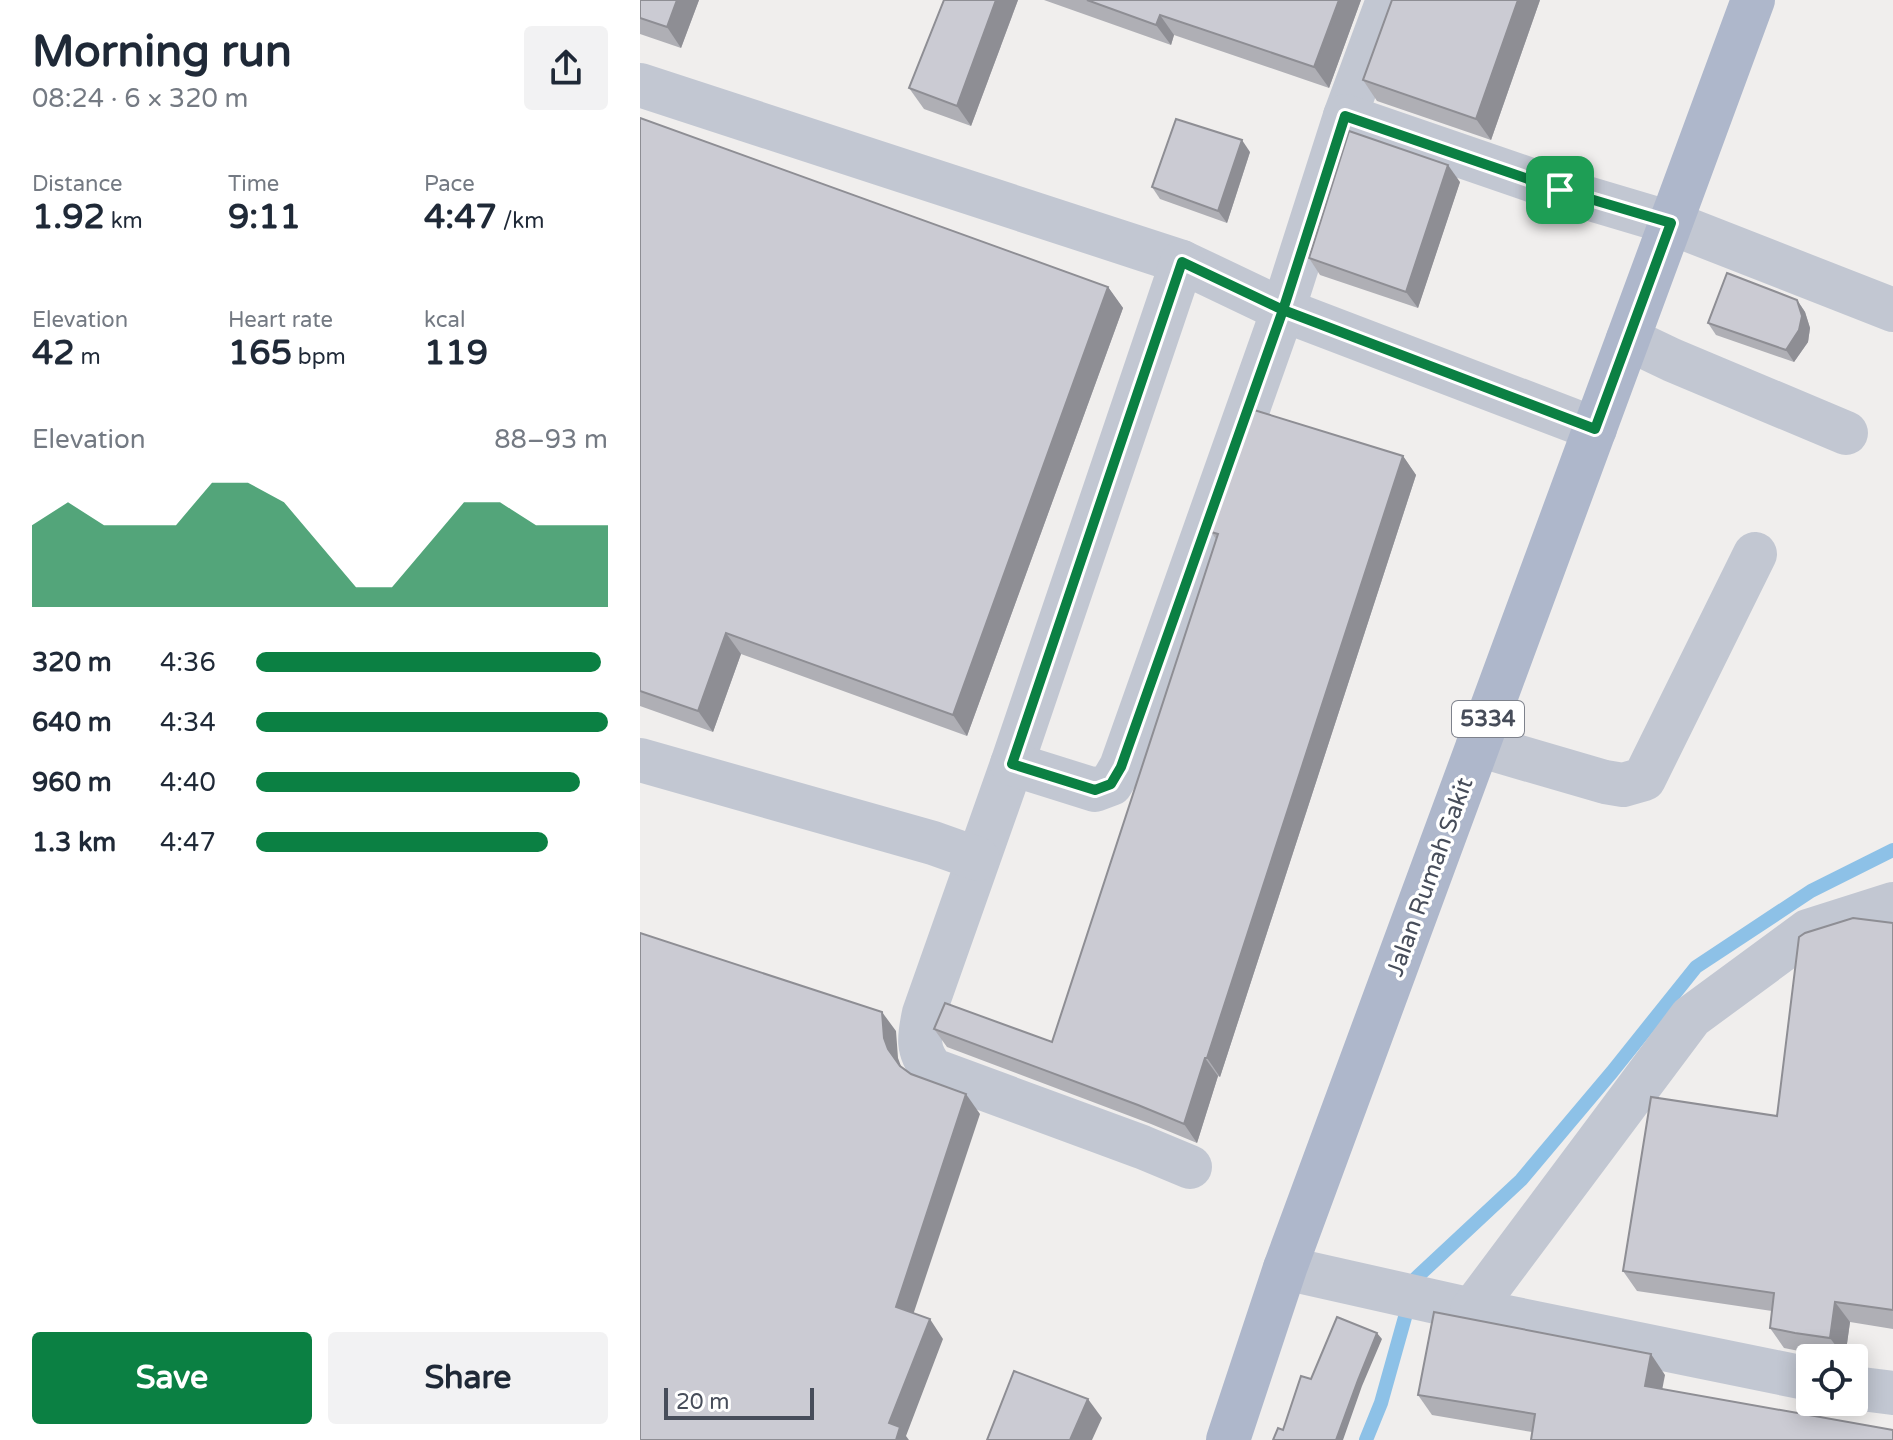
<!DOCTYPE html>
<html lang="en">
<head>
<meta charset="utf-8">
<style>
  :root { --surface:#fff; --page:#f2f2f3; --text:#1f2937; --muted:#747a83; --accent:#0b8043 }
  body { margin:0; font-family:"Varela Round",sans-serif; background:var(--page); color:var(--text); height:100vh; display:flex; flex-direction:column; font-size:30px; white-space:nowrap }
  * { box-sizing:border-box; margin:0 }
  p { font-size:26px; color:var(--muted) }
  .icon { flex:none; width:44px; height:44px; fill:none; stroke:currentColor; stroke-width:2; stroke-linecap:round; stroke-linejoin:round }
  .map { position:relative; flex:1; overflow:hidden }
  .details { display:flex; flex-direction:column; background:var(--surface); width:640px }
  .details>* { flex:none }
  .buttons { position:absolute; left:1156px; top:1344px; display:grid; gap:16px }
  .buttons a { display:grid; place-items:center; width:72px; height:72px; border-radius:8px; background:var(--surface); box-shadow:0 4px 20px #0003; font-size:40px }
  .scale { position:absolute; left:24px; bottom:20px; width:150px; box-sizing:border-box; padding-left:8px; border:4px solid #474d5a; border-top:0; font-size:22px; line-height:28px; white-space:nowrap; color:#474d5a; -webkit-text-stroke:6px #fff; paint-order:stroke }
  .pin { position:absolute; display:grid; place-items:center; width:68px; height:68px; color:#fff; margin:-34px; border-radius:16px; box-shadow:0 4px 12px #0006 }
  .round { display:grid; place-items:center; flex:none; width:84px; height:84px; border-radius:8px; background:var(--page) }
  .summary { display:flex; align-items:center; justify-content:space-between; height:136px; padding:0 32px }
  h1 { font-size:44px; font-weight:700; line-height:60px }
  .stats { display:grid; grid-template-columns:repeat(3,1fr); gap:12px; height:136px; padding:8px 32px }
  .stats div { display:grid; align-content:center }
  .stats b { font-size:34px; font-weight:700 }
  .stats small { font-size:22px; font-weight:400 }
  .stats p { font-size:22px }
  .chart { height:224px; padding:16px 32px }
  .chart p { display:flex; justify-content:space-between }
  .chart svg { width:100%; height:144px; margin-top:8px; fill:var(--accent); opacity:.7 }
  .cta { display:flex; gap:16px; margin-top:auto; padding:16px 32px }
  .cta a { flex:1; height:92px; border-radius:8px; background:var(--accent); color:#fff; font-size:32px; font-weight:700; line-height:92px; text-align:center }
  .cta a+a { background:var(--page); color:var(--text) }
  ul { padding:0 32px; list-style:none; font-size:26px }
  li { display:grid; grid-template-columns:128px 96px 1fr; align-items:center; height:60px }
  li i { height:20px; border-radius:10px; background:var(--accent) }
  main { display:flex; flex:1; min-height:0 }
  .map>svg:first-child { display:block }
</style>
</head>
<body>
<main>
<section class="details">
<div class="summary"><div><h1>Morning run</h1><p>08:24 · 6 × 320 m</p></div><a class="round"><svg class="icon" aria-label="share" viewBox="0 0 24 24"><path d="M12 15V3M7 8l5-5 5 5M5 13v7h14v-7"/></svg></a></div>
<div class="stats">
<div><p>Distance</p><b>1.92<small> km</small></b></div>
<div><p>Time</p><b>9:11</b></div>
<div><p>Pace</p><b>4:47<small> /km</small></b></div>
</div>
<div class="stats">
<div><p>Elevation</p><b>42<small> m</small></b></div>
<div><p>Heart rate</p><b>165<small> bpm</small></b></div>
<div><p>kcal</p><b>119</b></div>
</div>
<div class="chart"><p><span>Elevation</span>88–93 m</p>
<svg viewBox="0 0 160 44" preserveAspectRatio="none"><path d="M0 44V19L10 12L20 19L30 19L40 19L50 6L60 6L70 12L80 25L90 38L100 38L110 25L120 12L130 12L140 19L150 19L160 19V44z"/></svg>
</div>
<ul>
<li><b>320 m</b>4:36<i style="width:98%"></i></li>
<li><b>640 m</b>4:34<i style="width:100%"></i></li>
<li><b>960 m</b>4:40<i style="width:92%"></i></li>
<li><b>1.3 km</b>4:47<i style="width:83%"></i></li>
</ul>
<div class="cta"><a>Save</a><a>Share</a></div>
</section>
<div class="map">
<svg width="1253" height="1440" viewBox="0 0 1253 1440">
  <rect width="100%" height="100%" fill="#f0eeed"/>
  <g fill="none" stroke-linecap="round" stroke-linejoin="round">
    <path stroke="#8dc1e7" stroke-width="14" d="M 726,1440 L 741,1403 L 776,1278 L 881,1180 L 972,1072 L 1056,967 L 1171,891 L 1253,850"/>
    <g stroke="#c2c7d2" stroke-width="44">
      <path d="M 0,85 L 542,262 L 643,310 L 955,429"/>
      <path d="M 705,116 L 748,0"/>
      <path d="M 542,262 L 372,764 L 284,1013 C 279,1036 276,1051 293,1070 L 502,1147 L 550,1167"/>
      <path d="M 988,339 L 1032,360 L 1206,433"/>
      <path d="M 838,745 L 965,782 L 983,785 L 1004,779 L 1115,554"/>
      <path d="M 0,760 L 293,843 L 338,859"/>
      <path d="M 372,764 L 455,790 L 471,784 L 481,767 L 643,310 L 705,116 L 920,190 L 1031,223 L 1253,310"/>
      <path d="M 645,1268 L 832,1310"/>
      <path d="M 1170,1379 L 832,1310 L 1051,1017 L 1168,931 L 1253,904"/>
      <path d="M 1214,1388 L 1253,1393"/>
    </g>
    <path stroke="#aeb7cb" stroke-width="44" d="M 588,1440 L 645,1268 L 1113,0"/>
  </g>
  <g fill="#afafb5">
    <path d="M 0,0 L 59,0 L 41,48 L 0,34 Z"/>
    <path d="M 304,0 L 378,0 L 331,126 L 284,109 L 269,88 Z"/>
    <path d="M 404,0 L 721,0 L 689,88 L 534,35 L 531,45 Z"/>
    <path d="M 900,0 L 851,140 L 737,101 L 723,80 Z"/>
    <path d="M 0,118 L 468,287 L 483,308 L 327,736 L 101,654 L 73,732 L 0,706 Z"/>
    <path d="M 610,152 L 587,223 L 520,199 L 512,187 Z"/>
    <path d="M 820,182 L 778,308 L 680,275 L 669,258 Z"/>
    <path d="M 1157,300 L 1165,312 L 1170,328 L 1168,342 L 1154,362 L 1076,335 L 1068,323 Z"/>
    <path d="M 763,456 L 776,475 L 580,1077 L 578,1076 L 557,1143 L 511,1124 L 307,1047 L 294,1029 L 412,1042 L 576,539 L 571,532 Z"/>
    <path d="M 1253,923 L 1253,1329 L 1210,1322 L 1205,1358 L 1169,1353 L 1144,1348 L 1130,1328 L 1132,1311 L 997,1291 L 983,1271 L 1137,1116 Z"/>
    <path d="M 1025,1375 L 892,1432 L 792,1415 L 778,1395 Z"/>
  </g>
  <g fill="#8e8e94">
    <path d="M 37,0 L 59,0 L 41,48 L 27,27 Z"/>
    <path d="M 356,0 L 378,0 L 331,126 L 317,106 Z"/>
    <path d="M 699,0 L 721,0 L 689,88 L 674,67 Z"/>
    <path d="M 878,0 L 900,0 L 851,140 L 836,119 Z"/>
    <path d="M 520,15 L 534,35 L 531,45 L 516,25 Z"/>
    <path d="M 602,140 L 610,152 L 587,223 L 578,211 Z"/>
    <path d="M 808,165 L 820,182 L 778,308 L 766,292 Z"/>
    <path d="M 468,287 L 483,308 L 327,736 L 313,715 Z"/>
    <path d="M 1157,300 L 1165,312 L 1170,328 L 1168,342 L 1154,362 L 1146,350 Z"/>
    <path d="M 763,456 L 776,475 L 580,1077 L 567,1058 Z"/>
    <path d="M 86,633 L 101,654 L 73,732 L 58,711 Z"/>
    <path d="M 242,1012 L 256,1031 L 258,1058 L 262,1069 L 248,1049 L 244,1038 Z"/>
    <path d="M 565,1058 L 578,1076 L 557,1143 L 544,1124 Z"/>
    <path d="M 326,1094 L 340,1114 L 269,1327 L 256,1307 Z"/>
    <path d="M 1195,1302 L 1210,1322 L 1205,1358 L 1190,1338 Z"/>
    <path d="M 290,1319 L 303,1339 L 266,1436 L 269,1440 L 256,1440 L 249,1423 Z"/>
    <path d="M 737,1333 L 742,1339 L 722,1386 L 703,1440 L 696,1440 L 718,1380 Z"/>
    <path d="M 1011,1354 L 1025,1375 L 1019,1406 L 1005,1386 Z"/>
    <path d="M 448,1399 L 462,1418 L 452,1440 L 430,1440 Z"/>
  </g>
  <g fill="#cbcbd3" stroke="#8e8e94" stroke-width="2">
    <path d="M 0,0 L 37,0 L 27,27 L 0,18 Z"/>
    <path d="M 304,0 L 356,0 L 317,106 L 269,88 Z"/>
    <path d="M 447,0 L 699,0 L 674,67 L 520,15 L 516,25 Z"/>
    <path d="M 752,0 L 878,0 L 836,119 L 723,80 Z"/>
    <path d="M 0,118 L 468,287 L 313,715 L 86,633 L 58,711 L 0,691 Z"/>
    <path d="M 536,119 L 602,140 L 578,211 L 512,187 Z"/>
    <path d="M 709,131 L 808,165 L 766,292 L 669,258 Z"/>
    <path d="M 1087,273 L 1157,300 L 1162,316 L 1159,330 L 1146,350 L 1068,323 Z"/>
    <path d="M 614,410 L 763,456 L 567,1058 L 565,1058 L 544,1124 L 498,1105 L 294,1029 L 305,1003 L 412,1042 L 578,534 L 571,532 Z"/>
    <path d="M 1213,918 L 1253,923 L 1253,1310 L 1195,1302 L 1190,1338 L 1155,1333 L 1130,1328 L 1134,1293 L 983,1271 L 1011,1097 L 1137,1116 L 1159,937 L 1165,933 Z"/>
    <path d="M 0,933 L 242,1012 L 244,1038 L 248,1049 L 260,1066 L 271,1074 L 326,1094 L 256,1307 L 290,1319 L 249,1423 L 260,1427 L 256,1440 L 0,1440 Z"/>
    <path d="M 794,1312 L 1011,1354 L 1005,1386 L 1253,1430 L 1253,1440 L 891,1440 L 895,1414 L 778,1395 Z"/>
    <path d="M 697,1317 L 737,1333 L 718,1380 L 696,1440 L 633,1440 L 638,1428 L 643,1430 L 661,1376 L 671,1379 Z"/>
    <path d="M 374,1371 L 448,1399 L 430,1440 L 347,1440 Z"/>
  </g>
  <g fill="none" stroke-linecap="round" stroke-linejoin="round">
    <defs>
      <path id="route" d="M 920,190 L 705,116 L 643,310 L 481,767 L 471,784 L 455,790 L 372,764 L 542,262 L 643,310 L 955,429 L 1031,223 L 920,190"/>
    </defs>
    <use href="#route" stroke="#fff" stroke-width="16"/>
    <use href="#route" stroke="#0b8043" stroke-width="10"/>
  </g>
  <g text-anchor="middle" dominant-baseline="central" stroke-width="7" stroke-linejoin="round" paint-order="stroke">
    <rect fill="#fff" stroke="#7e828c" stroke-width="2" x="812" y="701" width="72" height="36" rx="6"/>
    <g font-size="22" font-weight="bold" fill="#474d5a">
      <text x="848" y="719">5334</text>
    </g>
    <g font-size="24" fill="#474d5a" stroke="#fff">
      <text transform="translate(790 877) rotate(-70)">Jalan Rumah Sakit</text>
    </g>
  </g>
</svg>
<div class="buttons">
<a><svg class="icon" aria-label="locate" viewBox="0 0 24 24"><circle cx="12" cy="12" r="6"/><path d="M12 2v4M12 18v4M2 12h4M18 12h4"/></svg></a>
</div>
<div class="scale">20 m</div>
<div class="pin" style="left:920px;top:190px;background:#1e9e55"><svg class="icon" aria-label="arrive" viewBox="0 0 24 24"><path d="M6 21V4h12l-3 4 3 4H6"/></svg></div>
</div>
</main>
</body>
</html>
